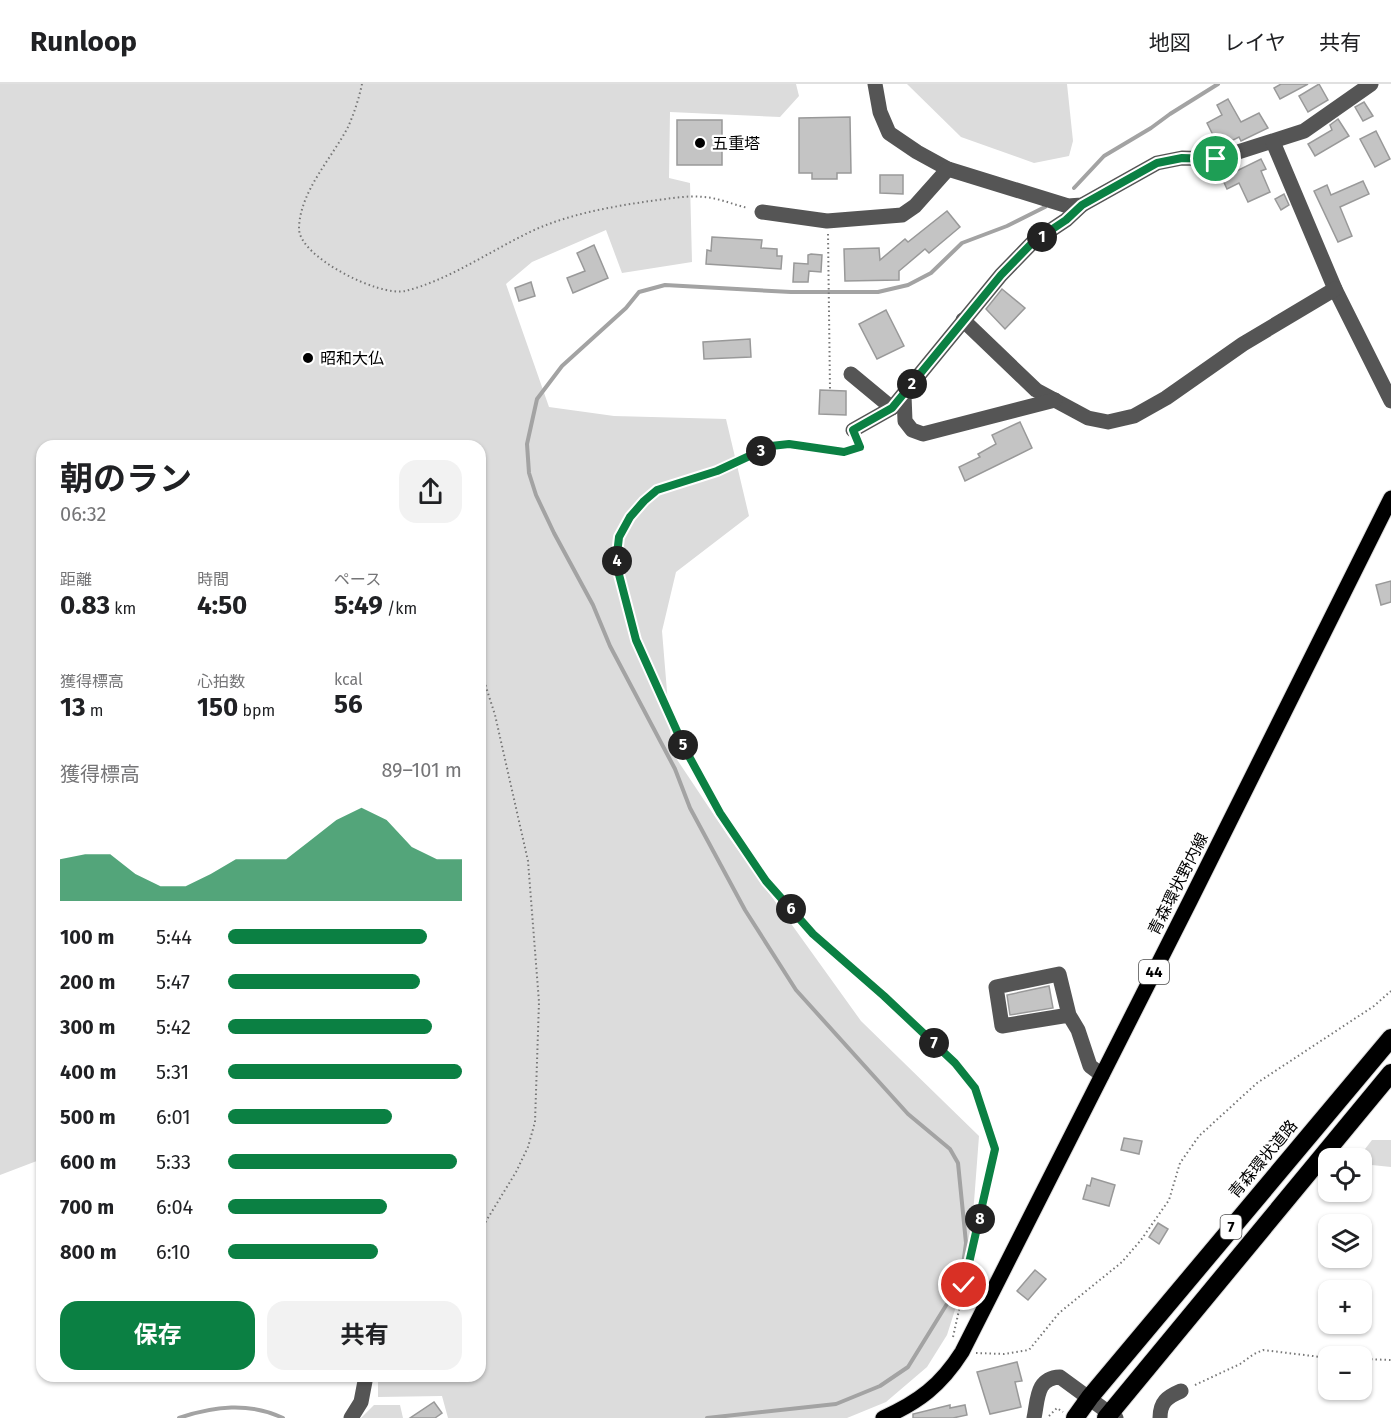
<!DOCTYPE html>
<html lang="ja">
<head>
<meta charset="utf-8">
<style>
  :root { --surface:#fff; --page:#f2f2f2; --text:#202124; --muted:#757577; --line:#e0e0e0; --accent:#0b8043 }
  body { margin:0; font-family:"Fira Sans","Noto Sans JP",sans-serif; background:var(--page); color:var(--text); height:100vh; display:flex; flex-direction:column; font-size:22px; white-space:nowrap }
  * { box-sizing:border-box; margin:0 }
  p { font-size:20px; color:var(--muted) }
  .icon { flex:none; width:33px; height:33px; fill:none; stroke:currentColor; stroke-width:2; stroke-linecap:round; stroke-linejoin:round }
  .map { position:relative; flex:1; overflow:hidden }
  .details { position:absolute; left:36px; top:356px; width:450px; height:942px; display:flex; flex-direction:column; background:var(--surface); border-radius:18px; box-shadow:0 2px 4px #0004 }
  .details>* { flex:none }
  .fabs { position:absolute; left:1318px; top:1064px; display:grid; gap:12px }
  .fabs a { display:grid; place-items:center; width:54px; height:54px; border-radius:12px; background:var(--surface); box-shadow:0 2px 4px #0004; font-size:30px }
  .pin { position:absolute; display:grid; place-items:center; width:51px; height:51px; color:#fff; margin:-26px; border:3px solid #fff; border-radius:50%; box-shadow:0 2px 6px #0007 }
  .km { position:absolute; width:30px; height:30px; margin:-15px; border-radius:50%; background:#222; color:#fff; font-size:16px; line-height:30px; text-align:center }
  .round { display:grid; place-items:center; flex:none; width:63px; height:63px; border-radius:18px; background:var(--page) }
  .overview { display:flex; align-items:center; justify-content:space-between; height:102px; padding:0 24px }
  h1 { font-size:33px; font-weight:700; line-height:45px }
  .metrics { display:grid; grid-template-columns:repeat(3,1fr); gap:9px; height:102px; padding:6px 24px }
  .metrics div { display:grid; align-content:center }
  .metrics b { font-size:26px; font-weight:700 }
  .metrics small { font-size:16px; font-weight:400 }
  .metrics p { font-size:16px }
  .chart { height:168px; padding:12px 24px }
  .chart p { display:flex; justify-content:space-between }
  .chart svg { width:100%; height:108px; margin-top:6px; fill:var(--accent); opacity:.7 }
  .cta { display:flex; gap:12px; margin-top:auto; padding:12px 24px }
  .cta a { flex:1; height:69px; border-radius:18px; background:var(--accent); color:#fff; font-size:24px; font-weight:700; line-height:69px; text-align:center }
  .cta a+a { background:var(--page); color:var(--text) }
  ul { padding:0 24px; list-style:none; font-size:20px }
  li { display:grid; grid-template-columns:96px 72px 1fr; align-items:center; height:45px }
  li i { height:15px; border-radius:8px; background:var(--accent) }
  header { display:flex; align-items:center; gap:36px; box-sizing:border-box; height:84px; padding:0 30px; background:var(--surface); border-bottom:2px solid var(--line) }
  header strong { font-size:28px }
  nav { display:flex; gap:33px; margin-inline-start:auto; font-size:21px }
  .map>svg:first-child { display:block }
</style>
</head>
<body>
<header>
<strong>Runloop</strong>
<nav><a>地図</a><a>レイヤ</a><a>共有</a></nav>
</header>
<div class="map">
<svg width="1391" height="1334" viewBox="0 0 1391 1334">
  <rect width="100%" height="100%" fill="#fff"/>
  <g fill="#dcdcdc">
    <path d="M 0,0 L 796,0 L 799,12 L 780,33 L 670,28 L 669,94 L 690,99 L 692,178 L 622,189 L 606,146 L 532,178 L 506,200 L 549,323 L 614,332 L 726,335 L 749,432 L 676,488 L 662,547 L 672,668 L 728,752 L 861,937 L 979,1052 L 974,1118 L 967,1188 L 947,1251 L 927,1283 L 886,1318 L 847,1334 L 448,1334 L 442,1312 L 378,1313 L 378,1292 L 480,1292 L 480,362 L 42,362 L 42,1075 L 0,1091 Z"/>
    <path d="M 907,0 L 1067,0 L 1073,57 L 1069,72 L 1034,79 L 961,53 Z"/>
    <path d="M 1372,1056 L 1391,1056 L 1391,1083 L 1362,1080 L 1362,1074 L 1358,1074 Z"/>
    <path d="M 374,1321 L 400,1321 L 403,1334 L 361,1334 Z"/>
  </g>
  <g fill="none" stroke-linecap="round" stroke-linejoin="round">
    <g stroke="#a3a3a3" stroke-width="4">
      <path d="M 1074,104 L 1104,72 L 1151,44 L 1170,30 L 1218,0"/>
      <path d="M 179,1334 C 214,1322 249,1318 283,1334"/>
      <path d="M 707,1334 L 836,1320 L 880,1302 L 908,1283 L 950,1215 L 962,1188 L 966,1159 L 958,1079 L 950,1065 L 908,1030 L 796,906 L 745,826 L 690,724 L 675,685 L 610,562 L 593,521 L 554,449 L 536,411 L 529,389 L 527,360 L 537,315 L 562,282 L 626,224 L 639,208 L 665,201 L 791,208 L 878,208 L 908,201 L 931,189 L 962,159 L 1007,142 L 1045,123"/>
    </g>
  </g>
  <g fill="#c4c4c4" stroke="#999" stroke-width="1.5">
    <path d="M 1281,0 L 1308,0 L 1280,15 L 1274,4 Z"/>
    <path d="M 1319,0 L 1328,16 L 1308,28 L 1299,12 Z"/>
    <path d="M 1228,15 L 1241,38 L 1259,29 L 1268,44 L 1241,57 L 1239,53 L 1219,63 L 1207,39 L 1222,31 L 1217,21 Z"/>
    <path d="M 1364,18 L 1373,32 L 1363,37 L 1355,23 Z"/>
    <path d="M 850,33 L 851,89 L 837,89 L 837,95 L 812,95 L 812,89 L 799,89 L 799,34 Z"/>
    <path d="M 1338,35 L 1349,52 L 1315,72 L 1308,60 L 1332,46 L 1330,41 Z"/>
    <rect x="677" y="36" width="45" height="45"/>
    <path d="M 1376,47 L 1390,75 L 1375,83 L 1360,55 Z"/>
    <path d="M 1261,75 L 1266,85 L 1261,87 L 1270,108 L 1248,118 L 1239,99 L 1227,105 L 1222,94 Z"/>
    <path d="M 880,91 L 903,91 L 903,110 L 880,109 Z"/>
    <path d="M 1363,97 L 1369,110 L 1340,123 L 1352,152 L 1338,158 L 1314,107 L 1327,101 L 1331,111 Z"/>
    <path d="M 1284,110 L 1289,121 L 1281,126 L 1275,115 Z"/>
    <path d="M 947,127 L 960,143 L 929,169 L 925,165 L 899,187 L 899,196 L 845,197 L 844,165 L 879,164 L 880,176 L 905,155 L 908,158 Z"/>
    <path d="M 712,153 L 762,156 L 761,164 L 777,165 L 777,172 L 782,172 L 781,185 L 706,180 L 707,166 L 711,167 Z"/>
    <path d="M 594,161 L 608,194 L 573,209 L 567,194 L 585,187 L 577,169 Z"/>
    <path d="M 811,170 L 822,171 L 821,188 L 809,187 L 808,198 L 793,198 L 794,179 L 808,180 L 808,171 Z"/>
    <path d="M 531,198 L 535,212 L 519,217 L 515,204 Z"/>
    <path d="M 1002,205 L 1025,224 L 1005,245 L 986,225 Z"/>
    <path d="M 886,226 L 904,262 L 877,275 L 859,240 Z"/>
    <path d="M 750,255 L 751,273 L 704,275 L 703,258 Z"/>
    <path d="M 820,306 L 846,307 L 846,331 L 819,330 Z"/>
    <path d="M 1020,338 L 1032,364 L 965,397 L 959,383 L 980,373 L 978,370 L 996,360 L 992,351 Z"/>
    <path d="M 1391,497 L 1391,518 L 1381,521 L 1376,501 Z"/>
    <path d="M 1049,902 L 1053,924 L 1010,931 L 1007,911 Z"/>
    <path d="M 1124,1054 L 1142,1057 L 1139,1070 L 1121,1066 Z"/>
    <path d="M 1092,1094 L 1115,1101 L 1109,1122 L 1083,1115 L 1087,1101 L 1090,1102 Z"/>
    <path d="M 1158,1139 L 1168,1145 L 1159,1160 L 1149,1153 Z"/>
    <path d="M 1035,1186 L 1046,1195 L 1028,1216 L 1017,1207 Z"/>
    <path d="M 1017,1278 L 1022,1297 L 1015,1298 L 1021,1323 L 990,1330 L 977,1288 Z"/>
    <path d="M 434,1318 L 442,1329 L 435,1334 L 410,1334 Z"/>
    <path d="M 950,1321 L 950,1324 L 965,1321 L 967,1331 L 953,1334 L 913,1334 L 913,1330 Z"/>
  </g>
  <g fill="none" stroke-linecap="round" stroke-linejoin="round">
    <defs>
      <path id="major" d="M 883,1334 C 919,1318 941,1301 962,1268 L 1190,817 L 1391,414"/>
      <g id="highway">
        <path d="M 1075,1334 L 1090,1313 L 1391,954"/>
        <path d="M 1106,1334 L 1391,989"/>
      </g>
    </defs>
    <use href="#major" stroke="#dbdbdb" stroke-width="17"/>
    <use href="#highway" stroke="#dbdbdb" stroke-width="20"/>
    <g stroke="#777" stroke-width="2" stroke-dasharray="1.5 3" stroke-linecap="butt">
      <path d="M 362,0 C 359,14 354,30 348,43 C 332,74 300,107 299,144 C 298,173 380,213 405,207 C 447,197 492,166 532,147 C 569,130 610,123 650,117 C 668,115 687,111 704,113 C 719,114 734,121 748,124"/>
      <path d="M 828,150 L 830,306"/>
      <path d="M 859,357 L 860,363 L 844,368 L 789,360 L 771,362 L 717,387 L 657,406 L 643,417 L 630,433 L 619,453 L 616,479 L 636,556 L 685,665 L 720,729 L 766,797 L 813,850 L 884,912 L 955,979 L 975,1004 L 995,1065 L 953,1253"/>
      <path d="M 480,584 L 495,631 L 528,777 L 539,918 L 535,1038 L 528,1063 L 516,1088 L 480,1147"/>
      <path d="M 976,1269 L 1004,1270 L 1029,1266 L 1059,1229 L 1122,1178 L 1141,1156 L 1169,1116 L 1180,1079 L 1199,1052 L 1257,999 L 1374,922 L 1391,907"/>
      <path d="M 1362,1275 L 1391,1276"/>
      <path d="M 1195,1301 L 1240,1280 L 1254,1270 L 1263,1266 L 1329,1274"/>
      <path d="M 1049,1332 L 1057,1324 L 1063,1328"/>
    </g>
    <g stroke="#555" stroke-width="15">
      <path d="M 875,0 L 880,28 L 889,49 L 917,68 L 948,85 L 1068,122 L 1082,121 L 1157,79 L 1182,74 L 1216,75 L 1304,47 L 1371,0"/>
      <path d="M 1273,58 L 1335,205 L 1391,317"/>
      <path d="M 762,128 L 827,137 L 902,131 L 915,122 L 948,85"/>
      <path d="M 963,236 L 1036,306 L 1088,334 L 1108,338 L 1134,332 L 1166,314 L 1243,260 L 1335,205"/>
      <path d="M 851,290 L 892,324 L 1001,191 L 1033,158 L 1066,136 L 1082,121"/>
      <path d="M 904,311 L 905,337 L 912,346 L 923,350 L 1055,316"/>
      <path d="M 853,346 L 892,324"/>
      <path d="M 1069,931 L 1002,942 L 996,903 L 1059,890 L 1069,931 L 1078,946 L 1090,982 L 1102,991"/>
      <path d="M 351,1334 L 361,1318 L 366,1292"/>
      <path d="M 1034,1334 C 1038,1315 1036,1294 1060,1293 L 1116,1334"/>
      <path d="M 1160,1334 C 1160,1318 1167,1313 1181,1307"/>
    </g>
    <use href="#major" stroke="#000" stroke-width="15"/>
    <use href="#highway" stroke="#000" stroke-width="18"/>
  </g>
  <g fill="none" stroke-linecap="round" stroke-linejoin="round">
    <defs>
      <path id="route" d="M 964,1201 L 995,1065 L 975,1004 L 955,979 L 884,912 L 813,850 L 766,797 L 720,729 L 685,665 L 636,556 L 616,479 L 619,453 L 630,433 L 644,417 L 657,406 L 717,387 L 771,362 L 789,360 L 844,368 L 860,363 L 853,346 L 892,324 L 1001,191 L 1033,158 L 1066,136 L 1082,121 L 1157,79 L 1182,74 L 1216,75"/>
    </defs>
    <use href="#route" stroke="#fff" stroke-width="12"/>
    <use href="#route" stroke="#0b8043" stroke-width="8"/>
  </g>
  <g fill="#000" stroke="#fff" stroke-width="2">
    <circle cx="700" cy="59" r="6"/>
    <circle cx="308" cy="274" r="6"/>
  </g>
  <g text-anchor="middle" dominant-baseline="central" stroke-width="4.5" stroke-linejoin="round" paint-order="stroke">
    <g fill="#fff" stroke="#4c4c4c" stroke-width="1.5">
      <rect x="1139" y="876" width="30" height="24" rx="4.5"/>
      <rect x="1220.5" y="1131" width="21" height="24" rx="4.5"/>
    </g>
    <g font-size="15" font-weight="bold" fill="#000">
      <text x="1154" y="888">44</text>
      <text x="1231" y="1143">7</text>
    </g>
    <g font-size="16" fill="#000" stroke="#fff" text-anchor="start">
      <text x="712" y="59">五重塔</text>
      <text x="320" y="274">昭和大仏</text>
    </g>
    <g font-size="16" fill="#000" stroke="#fff">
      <text transform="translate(1178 800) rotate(-63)">青森環状野内線</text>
      <text transform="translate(1263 1075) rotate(-50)">青森環状道路</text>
    </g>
  </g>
</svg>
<div class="fabs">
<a><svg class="icon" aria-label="locate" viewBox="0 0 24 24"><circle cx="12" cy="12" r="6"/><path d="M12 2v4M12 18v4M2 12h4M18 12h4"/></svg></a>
<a><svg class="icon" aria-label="layers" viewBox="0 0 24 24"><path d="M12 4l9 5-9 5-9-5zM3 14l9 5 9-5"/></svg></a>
<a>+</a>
<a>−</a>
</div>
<div class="pin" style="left:1216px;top:75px;background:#1e9e55"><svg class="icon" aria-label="arrive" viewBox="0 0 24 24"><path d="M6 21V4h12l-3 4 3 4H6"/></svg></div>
<div class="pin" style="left:964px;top:1201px;background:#d93025"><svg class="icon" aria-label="check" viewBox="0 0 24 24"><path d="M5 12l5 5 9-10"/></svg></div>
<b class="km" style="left:1042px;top:153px">1</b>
<b class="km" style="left:912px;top:300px">2</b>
<b class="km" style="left:761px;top:367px">3</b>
<b class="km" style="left:617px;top:477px">4</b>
<b class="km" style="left:683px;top:661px">5</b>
<b class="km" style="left:791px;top:825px">6</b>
<b class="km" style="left:934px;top:959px">7</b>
<b class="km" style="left:980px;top:1135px">8</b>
<section class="details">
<div class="overview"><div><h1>朝のラン</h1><p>06:32</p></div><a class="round"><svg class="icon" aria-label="share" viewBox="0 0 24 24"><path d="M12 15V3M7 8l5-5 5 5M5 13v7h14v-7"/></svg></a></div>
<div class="metrics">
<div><p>距離</p><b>0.83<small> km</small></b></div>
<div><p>時間</p><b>4:50</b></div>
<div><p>ペース</p><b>5:49<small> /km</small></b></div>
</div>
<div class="metrics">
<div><p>獲得標高</p><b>13<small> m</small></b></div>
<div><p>心拍数</p><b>150<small> bpm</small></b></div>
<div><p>kcal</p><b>56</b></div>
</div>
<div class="chart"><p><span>獲得標高</span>89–101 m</p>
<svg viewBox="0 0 160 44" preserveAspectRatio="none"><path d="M0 44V27L10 25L20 25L30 33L40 38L50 38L60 33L70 27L80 27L90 27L100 19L110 11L120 6L130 11L140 22L150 27L160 27V44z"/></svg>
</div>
<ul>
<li><b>100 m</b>5:44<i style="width:85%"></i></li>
<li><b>200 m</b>5:47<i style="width:82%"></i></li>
<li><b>300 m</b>5:42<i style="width:87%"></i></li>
<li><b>400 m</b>5:31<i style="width:100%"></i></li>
<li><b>500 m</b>6:01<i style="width:70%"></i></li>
<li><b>600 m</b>5:33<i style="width:98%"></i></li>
<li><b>700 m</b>6:04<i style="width:68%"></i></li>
<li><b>800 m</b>6:10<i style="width:64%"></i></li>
</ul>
<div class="cta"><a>保存</a><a>共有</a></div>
</section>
</div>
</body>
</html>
